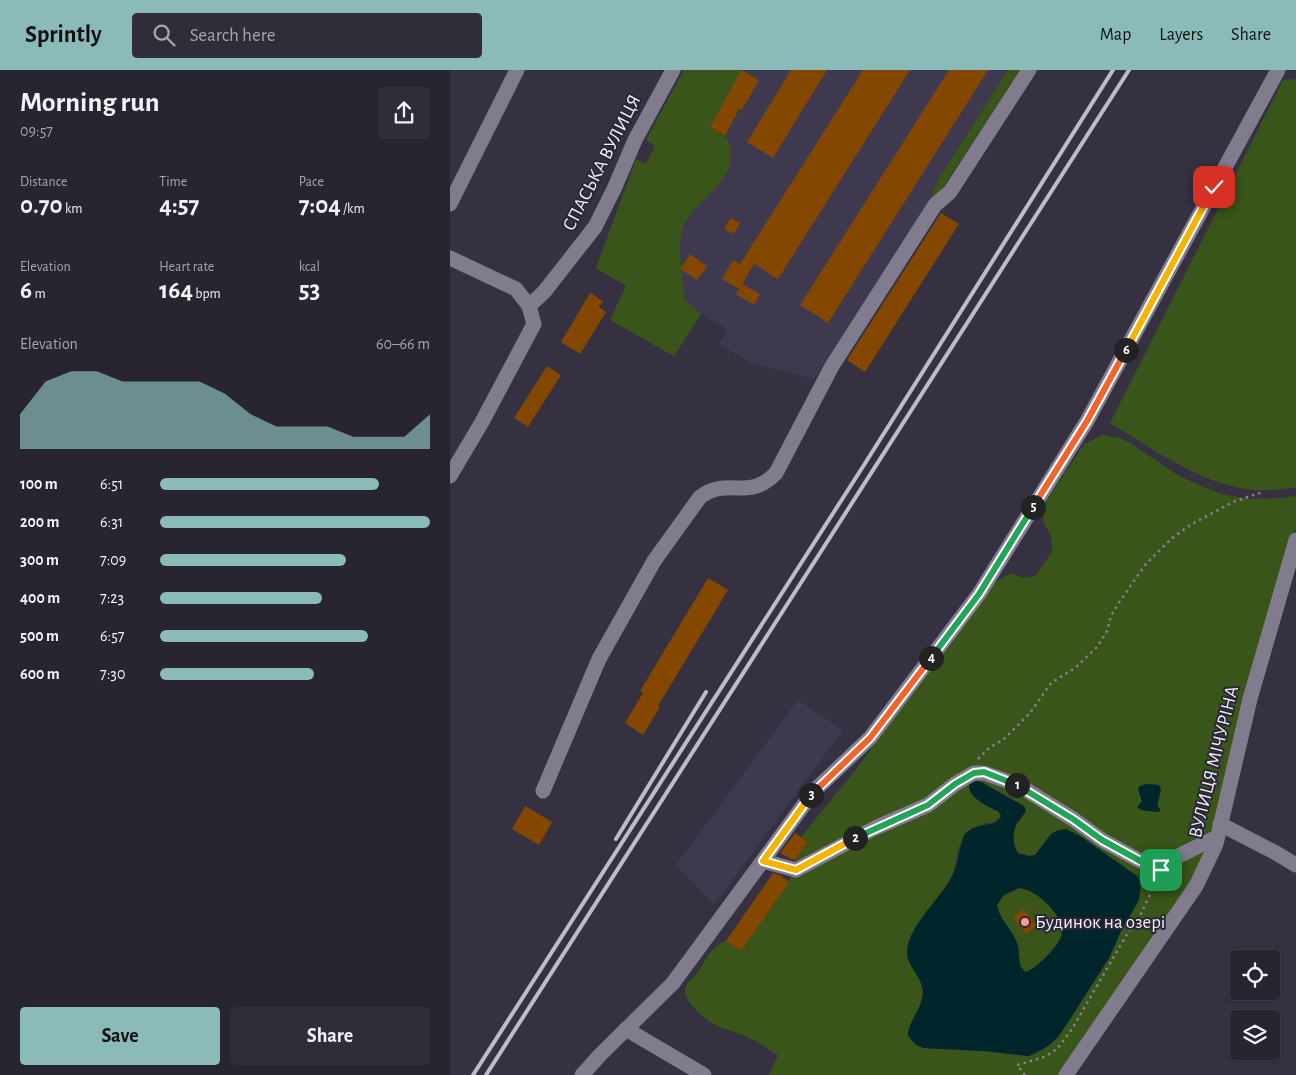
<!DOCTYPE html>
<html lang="en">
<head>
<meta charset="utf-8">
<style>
  :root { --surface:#282531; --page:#302d39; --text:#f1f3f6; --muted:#a5a5ab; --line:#44424d; --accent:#8bbbb9 }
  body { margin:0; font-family:"Alegreya Sans",sans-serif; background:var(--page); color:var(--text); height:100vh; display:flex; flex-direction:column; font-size:19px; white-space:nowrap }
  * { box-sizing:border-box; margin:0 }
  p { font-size:16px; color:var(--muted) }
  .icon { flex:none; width:28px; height:28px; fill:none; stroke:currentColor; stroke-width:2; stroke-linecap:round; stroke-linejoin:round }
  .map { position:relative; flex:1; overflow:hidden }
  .panel { display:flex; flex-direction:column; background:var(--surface); width:450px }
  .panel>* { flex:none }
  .tools { position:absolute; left:780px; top:880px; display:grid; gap:10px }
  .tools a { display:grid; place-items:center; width:50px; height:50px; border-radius:5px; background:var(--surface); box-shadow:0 1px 4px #0004,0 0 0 1px var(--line); font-size:25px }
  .pin { position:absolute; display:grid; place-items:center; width:42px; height:42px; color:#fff; margin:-21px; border-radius:10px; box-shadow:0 2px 8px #0006 }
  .km { position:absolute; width:25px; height:25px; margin:-12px; border-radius:50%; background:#222; color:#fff; font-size:14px; line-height:25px; text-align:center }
  .round { display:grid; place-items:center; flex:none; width:52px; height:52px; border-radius:5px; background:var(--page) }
  .overview { display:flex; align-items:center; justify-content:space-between; height:85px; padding:0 20px }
  h1 { font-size:28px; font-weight:600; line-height:38px }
  .metrics { display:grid; grid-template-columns:repeat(3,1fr); gap:8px; height:85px; padding:5px 20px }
  .metrics div { display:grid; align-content:center }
  .metrics b { font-size:25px; font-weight:600 }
  .metrics small { font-size:14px; font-weight:400 }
  .metrics p { font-size:14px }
  .chart { height:140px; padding:10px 20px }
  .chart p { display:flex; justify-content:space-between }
  .chart svg { width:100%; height:90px; margin-top:5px; fill:var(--accent); opacity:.7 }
  .action { display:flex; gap:10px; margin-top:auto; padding:10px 20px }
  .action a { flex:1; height:58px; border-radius:5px; background:var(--accent); color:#111; font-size:20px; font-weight:600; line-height:58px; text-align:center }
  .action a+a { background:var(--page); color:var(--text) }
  ul { padding:0 20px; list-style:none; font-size:16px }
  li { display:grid; grid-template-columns:80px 60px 1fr; align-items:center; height:38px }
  li i { height:12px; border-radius:6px; background:var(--accent) }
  header { display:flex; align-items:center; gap:30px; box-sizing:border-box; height:70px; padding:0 25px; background:var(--accent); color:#111 }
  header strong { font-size:24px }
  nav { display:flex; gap:28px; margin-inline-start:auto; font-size:18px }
  .search { width:350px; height:45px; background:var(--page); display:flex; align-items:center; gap:12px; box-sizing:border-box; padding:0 18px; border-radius:5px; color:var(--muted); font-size:19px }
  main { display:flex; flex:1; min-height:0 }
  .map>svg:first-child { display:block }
</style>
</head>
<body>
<header>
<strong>Sprintly</strong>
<div class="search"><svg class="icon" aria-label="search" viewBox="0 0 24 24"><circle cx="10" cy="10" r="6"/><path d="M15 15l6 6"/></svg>Search here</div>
<nav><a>Map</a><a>Layers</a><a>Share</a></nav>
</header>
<main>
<section class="panel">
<div class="overview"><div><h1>Morning run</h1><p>09:57</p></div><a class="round"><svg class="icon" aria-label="share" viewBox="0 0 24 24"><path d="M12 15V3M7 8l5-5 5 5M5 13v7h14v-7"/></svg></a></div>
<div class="metrics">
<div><p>Distance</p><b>0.70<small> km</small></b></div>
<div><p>Time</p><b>4:57</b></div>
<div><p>Pace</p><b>7:04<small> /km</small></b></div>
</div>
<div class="metrics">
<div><p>Elevation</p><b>6<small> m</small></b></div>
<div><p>Heart rate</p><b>164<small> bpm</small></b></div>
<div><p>kcal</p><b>53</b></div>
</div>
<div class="chart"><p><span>Elevation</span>60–66 m</p>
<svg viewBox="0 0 160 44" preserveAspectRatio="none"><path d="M0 44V27L10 11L20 6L30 6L40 11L50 11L60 11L70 11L80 17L90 27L100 33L110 33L120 33L130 38L140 38L150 38L160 27V44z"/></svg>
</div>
<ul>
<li><b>100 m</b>6:51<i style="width:81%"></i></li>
<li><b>200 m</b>6:31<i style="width:100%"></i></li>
<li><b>300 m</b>7:09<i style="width:69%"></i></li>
<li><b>400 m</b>7:23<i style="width:60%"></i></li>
<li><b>500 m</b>6:57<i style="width:77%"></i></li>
<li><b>600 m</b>7:30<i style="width:57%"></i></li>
</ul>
<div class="action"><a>Save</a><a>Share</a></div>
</section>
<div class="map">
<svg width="846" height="1005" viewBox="0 0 846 1005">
  <rect width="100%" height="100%" fill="#353141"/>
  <g fill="#3f394f">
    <path d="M 234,0 L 558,0 L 489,108 L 478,134 L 364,309 L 300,293 L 269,274 L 278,260 L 251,244 L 224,286 L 160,250 L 176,216 L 146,198 L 186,89 L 196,94 L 205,76 L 196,70 Z"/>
    <path d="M 348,630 L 393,660 L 264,835 L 226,795 Z"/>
  </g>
  <g fill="#395519" fill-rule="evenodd">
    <path d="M 234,0 L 291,0 L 260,57 C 264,60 269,62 273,65 C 277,68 279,73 280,78 C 288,114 241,130 232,161 C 227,180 233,211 235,230 L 251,244 L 224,286 L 160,250 L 176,216 L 146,198 L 186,89 L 196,94 L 205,76 L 196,70 Z"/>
    <path d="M 558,0 L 570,0 L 481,136 L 478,134 L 489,108 Z"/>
    <path d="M 846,9 L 846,417 C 773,433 719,388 660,353 L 833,10 Z"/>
    <path d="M 653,365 L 670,368 L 680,373 L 729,406 L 771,424 L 800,429 L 834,428 L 843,426 L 846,427 L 846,456 L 800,617 L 761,776 L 742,814 L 609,1005 L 319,1005 L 328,985 C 317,979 306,970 295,966 C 271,956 265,960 245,939 C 241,934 236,929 235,923 C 234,912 243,909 249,901 C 257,889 261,875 276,871 L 291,881 L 346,800 L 344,792 L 358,772 L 351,767 L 407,698 L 545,512 L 561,503 L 573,508 L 585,506 L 602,482 L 601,465 L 594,454 L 592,438 L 634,374 ZM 531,712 L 574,736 L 575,741 C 573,746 569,750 566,755 C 562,764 563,775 568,783 L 579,786 L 585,785 L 601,764 L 616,759 L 630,766 L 687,806 L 689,830 L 671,861 L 659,888 L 608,967 L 594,979 L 583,985 L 576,986 L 534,981 L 473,978 L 464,949 C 476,924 475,918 462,895 C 460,891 457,886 457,881 C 459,856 491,828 502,806 C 507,796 506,780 511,773 C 516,765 528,759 535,753 C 543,754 546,752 551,746 ZM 697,714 L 709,715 L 710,725 L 706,742 L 691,740 L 692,731 L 688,719 L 690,716 Z"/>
    <path d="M 574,818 C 589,823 614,846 612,863 C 610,875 587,898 576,902 C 566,896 571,883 567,873 C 562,859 549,849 547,835 C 552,824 562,818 574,818 Z"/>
  </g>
  <g fill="#00262c" fill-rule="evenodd">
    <path d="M 524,710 L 531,712 L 574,736 L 576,741 C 573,746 569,750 566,755 C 562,764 563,775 568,783 L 579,786 L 585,785 L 601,764 L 606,761 L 616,759 L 630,766 L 687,806 L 691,813 L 689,830 L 671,861 L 659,888 L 617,954 L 608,967 L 598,976 L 579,986 L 534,981 L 473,978 L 466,975 L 458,966 C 457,953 472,939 473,924 C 474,907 456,897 457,881 C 459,854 491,829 502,806 C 509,793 509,778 514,765 C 527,752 533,758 546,752 L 551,746 L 549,742 C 538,736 518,729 519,714 ZM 569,818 C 586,819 613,844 612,863 C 611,875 587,898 576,902 C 566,896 571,882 567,873 C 562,859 549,849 547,835 L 554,825 Z"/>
    <path d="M 697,714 L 709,715 L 711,719 L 707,735 L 710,739 L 709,742 L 691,740 L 687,737 L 692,731 L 688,719 L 690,716 Z"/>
  </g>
  <g fill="#834700">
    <path d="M 291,0 L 309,10 L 292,40 L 289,39 L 275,66 L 260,57 Z"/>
    <path d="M 341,0 L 377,0 L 323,88 L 297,72 Z"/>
    <path d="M 413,0 L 460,0 L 328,209 L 304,194 L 289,219 L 272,209 L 283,190 L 290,194 Z"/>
    <path d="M 499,0 L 538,0 L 378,253 L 350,235 Z"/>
    <path d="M 491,143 L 509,154 L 415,302 L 397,290 Z"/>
    <path d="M 280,148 L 290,153 L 284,164 L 274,159 Z"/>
    <path d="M 240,184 L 257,196 L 247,210 L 230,199 Z"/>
    <path d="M 292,214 L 310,224 L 304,235 L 286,224 Z"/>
    <path d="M 140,223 L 153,231 L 149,237 L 156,242 L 130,284 L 111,272 Z"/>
    <path d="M 97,296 L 111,305 L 78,357 L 64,348 Z"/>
    <path d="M 258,508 L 278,520 L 208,636 L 210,637 L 193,665 L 175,653 L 193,623 L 190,621 Z"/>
    <path d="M 75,736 L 102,752 L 89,775 L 62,759 Z"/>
    <path d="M 345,763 L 358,772 L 345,790 L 339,788 L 330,783 Z"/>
    <path d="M 323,803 L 330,805 L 339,812 L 291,881 L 276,871 Z"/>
    <path d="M 574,839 L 587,856 L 576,864 L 563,847 Z"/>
  </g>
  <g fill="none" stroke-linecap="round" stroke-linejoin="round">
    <g stroke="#84818f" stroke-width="2.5" stroke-dasharray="2.5 4" stroke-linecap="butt">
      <path d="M 528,689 L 539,678 L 554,669 L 580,643 L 601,613 L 625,598 L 647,577 L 657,561 L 661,546 L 668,534 L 695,495 L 722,468 L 742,454 L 783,432 L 813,422"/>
      <path d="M 575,1005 L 567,995 L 594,987 L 607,979 L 622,959 L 677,864 L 690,846 L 707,809"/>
    </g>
    <g stroke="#807c8e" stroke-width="15">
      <path d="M 0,134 L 67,0"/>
      <path d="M 0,188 L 66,219 L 79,236"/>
      <path d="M 0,406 L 32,352 L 84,254 L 79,236 L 94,222 L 145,157 L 164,119 L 185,70 L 223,0"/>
      <path d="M 93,721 L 149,589 L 204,491 L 250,427 C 279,406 298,432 326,403 L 382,296 L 485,135 L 500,122 L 579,0"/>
      <path d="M 770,754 L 826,783 L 846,795"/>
      <path d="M 313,791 L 346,800 L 425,758 L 478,735 L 505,714 L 524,703 L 534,703 L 568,715 L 623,749 L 652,770 L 694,793 L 708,796 L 767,767"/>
      <path d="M 176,959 L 254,1005"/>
      <path d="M 132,1005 L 150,985 L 223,913 L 364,721 L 420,668 L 529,524 L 637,351 L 828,0"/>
      <path d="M 616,1005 L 746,816 L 766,774 L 800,629 L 846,470"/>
    </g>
    <g stroke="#bebcc7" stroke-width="4">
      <path d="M 166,769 L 256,622"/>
      <path d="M 23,1005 L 414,395 L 663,0"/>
      <path d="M 36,1005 L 679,0"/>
    </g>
  </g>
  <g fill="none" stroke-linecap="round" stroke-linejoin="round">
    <defs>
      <path id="split-1" d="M 567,715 L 623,749 L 652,770 L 694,793 L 708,796 L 717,792 L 711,800"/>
      <path id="split-2" d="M 405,768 L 478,735 L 505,714 L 524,703 L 534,702 L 567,715"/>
      <path id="split-3" d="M 361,725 L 313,791 L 346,800 L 405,768"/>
      <path id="split-4" d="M 361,725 L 420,668 L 481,588"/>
      <path id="split-5" d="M 481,588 L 529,524 L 583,437"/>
      <path id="split-6" d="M 583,437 L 637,351 L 676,280"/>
      <path id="split-7" d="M 676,280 L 764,117"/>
    </defs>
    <use href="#split-1" stroke="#fff" stroke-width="10"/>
    <use href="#split-2" stroke="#fff" stroke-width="10"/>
    <use href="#split-3" stroke="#fff" stroke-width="10"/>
    <use href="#split-4" stroke="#fff" stroke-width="10"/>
    <use href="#split-5" stroke="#fff" stroke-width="10"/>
    <use href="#split-6" stroke="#fff" stroke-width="10"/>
    <use href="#split-7" stroke="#fff" stroke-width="10"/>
    <use href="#split-1" stroke="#22a559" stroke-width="6"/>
    <use href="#split-2" stroke="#22a559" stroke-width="6"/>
    <use href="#split-3" stroke="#f5b400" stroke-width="6"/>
    <use href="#split-4" stroke="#f0652b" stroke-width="6"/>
    <use href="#split-5" stroke="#22a559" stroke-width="6"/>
    <use href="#split-6" stroke="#f0652b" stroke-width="6"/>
    <use href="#split-7" stroke="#f5b400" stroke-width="6"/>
  </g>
  <circle fill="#f59b97" stroke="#2b2737" stroke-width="2" cx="575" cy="852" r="5"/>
  <g text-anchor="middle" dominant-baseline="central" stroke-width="4" stroke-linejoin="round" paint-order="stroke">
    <g font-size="19" fill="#f0eef8" stroke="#2b2737">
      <text transform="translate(152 93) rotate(-63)">СПАСЬКА ВУЛИЦЯ</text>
      <text transform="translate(764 692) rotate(-76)">ВУЛИЦЯ МІЧУРІНА</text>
    </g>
    <g font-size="19" fill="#f0eef8" stroke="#2b2737" text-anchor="start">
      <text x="585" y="852">Будинок на озері</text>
    </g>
  </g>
</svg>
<div class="tools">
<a><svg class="icon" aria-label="locate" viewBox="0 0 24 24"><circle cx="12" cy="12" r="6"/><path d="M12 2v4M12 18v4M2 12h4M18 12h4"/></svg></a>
<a><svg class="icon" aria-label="layers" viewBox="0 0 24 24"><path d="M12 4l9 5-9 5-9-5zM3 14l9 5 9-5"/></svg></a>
</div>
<div class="pin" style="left:711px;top:800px;background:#1e9e55"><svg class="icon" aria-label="arrive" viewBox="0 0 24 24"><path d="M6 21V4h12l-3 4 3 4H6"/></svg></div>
<div class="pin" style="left:764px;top:117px;background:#d93025"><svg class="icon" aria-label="check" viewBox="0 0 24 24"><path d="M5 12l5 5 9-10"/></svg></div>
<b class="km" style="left:567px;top:715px">1</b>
<b class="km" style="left:405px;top:768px">2</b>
<b class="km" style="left:361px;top:725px">3</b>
<b class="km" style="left:481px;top:588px">4</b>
<b class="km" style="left:583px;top:437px">5</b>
<b class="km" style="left:676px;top:280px">6</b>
</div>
</main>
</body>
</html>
